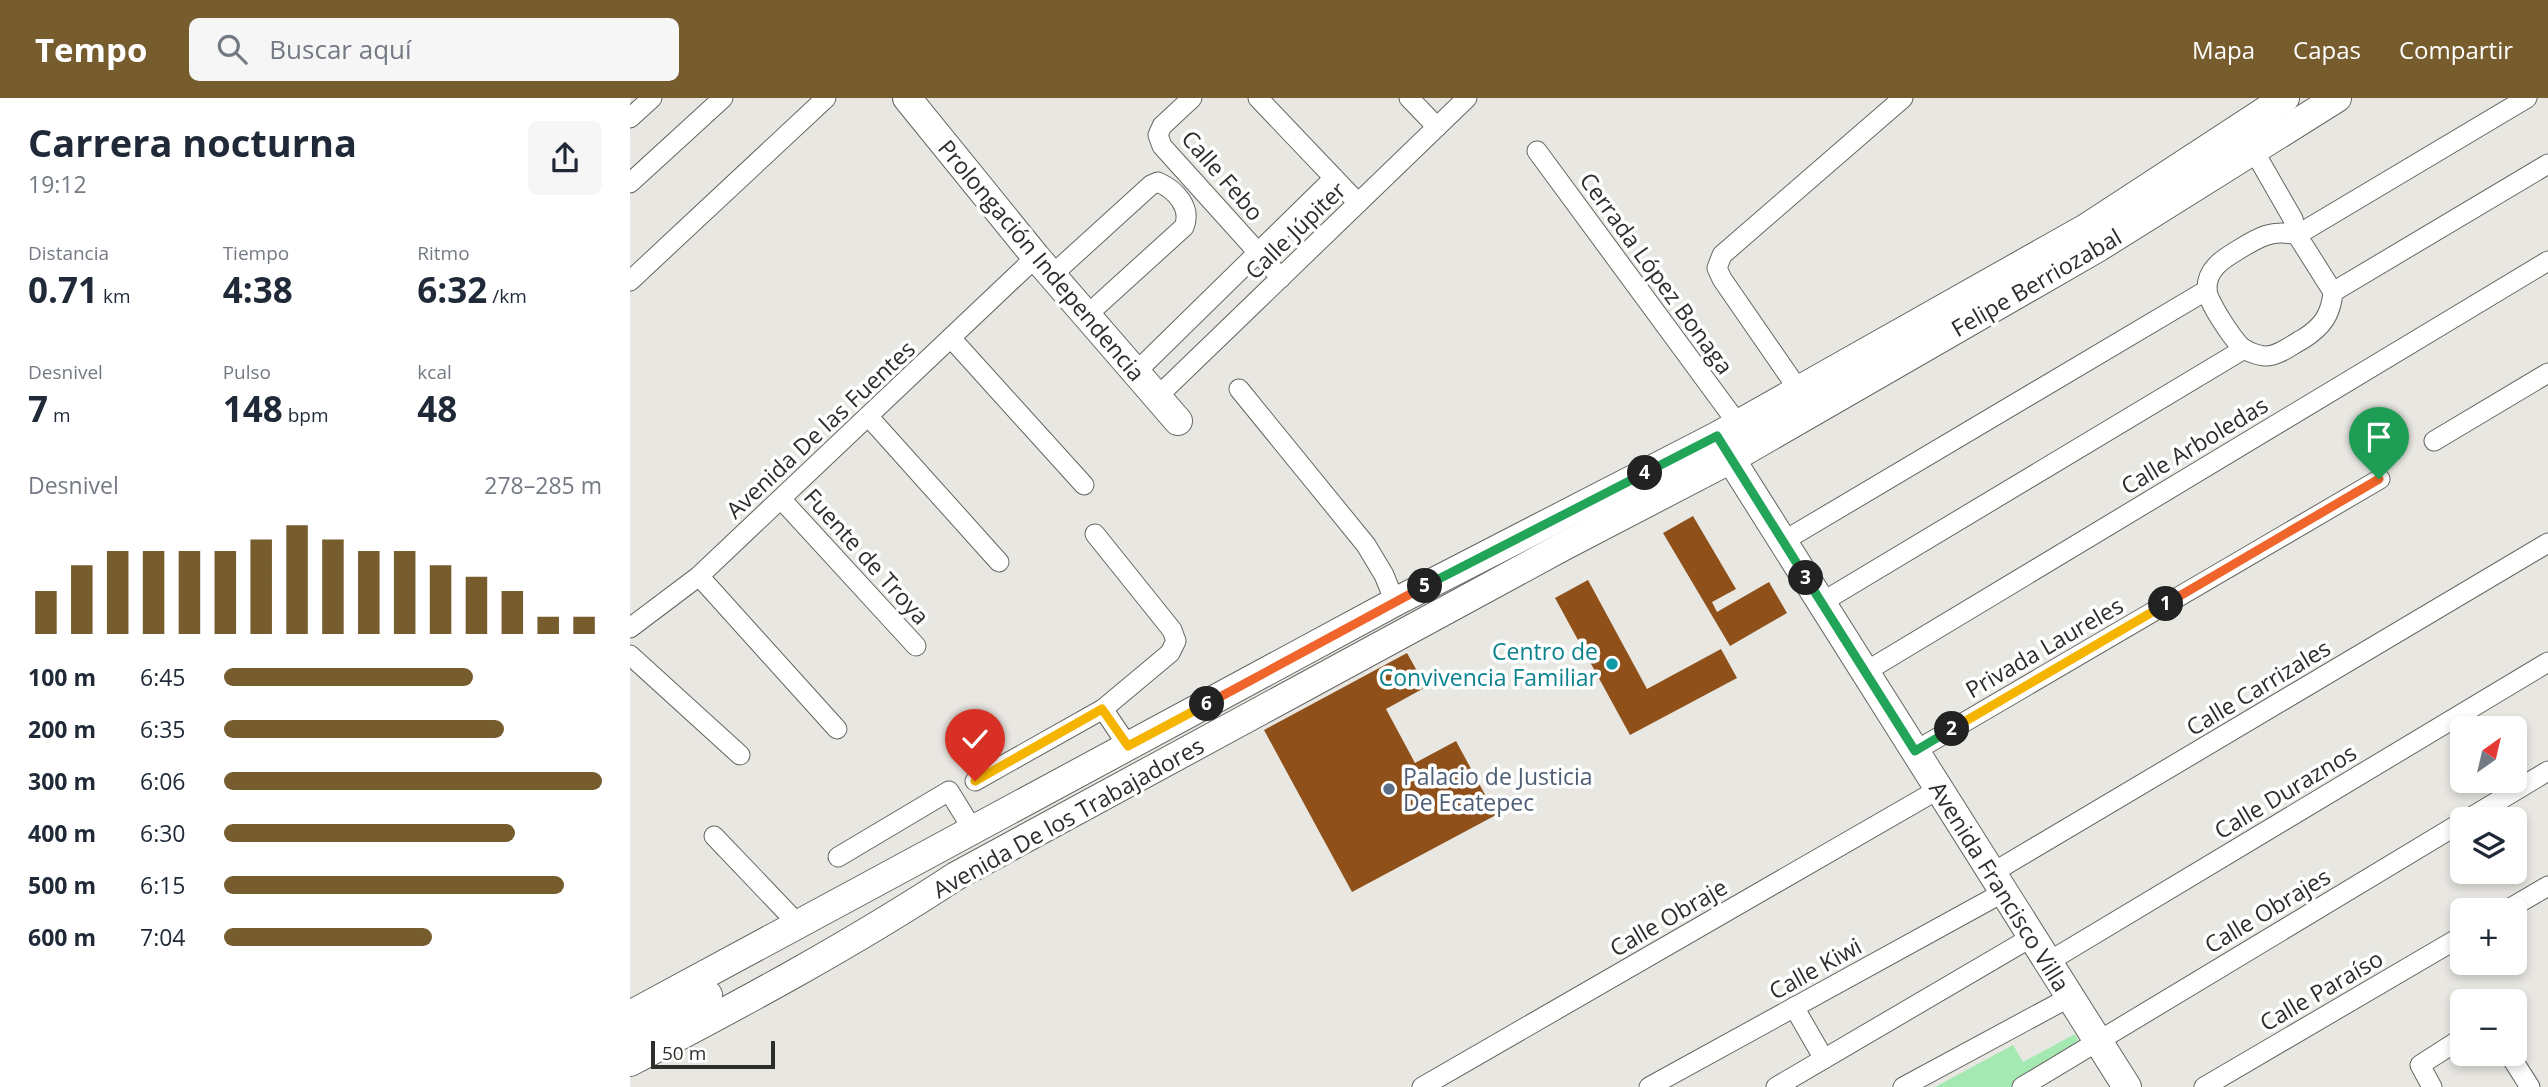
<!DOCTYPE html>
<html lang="es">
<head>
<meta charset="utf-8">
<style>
  :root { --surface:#fff; --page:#f6f6f7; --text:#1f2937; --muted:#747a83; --accent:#775c2e }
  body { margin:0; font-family:"Open Sans",sans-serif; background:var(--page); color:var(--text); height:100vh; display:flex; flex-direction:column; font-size:26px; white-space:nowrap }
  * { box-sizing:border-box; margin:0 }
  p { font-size:23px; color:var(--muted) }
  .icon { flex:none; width:38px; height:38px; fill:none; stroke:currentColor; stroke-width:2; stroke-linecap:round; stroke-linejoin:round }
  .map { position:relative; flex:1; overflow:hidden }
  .sheet { display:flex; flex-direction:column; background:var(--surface); width:630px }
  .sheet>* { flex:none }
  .needle { width:46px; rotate:34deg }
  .fabs { position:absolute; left:1820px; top:618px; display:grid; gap:14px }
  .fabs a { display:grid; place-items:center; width:77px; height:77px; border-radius:10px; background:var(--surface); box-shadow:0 4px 10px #0003; font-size:35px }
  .scale { position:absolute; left:21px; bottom:18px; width:124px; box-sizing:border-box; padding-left:7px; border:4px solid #2d2d2b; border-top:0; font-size:19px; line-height:24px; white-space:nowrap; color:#2d2d2b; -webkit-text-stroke:5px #fff; paint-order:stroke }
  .pin { position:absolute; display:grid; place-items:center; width:60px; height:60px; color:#fff; margin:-72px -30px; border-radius:50% 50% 50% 0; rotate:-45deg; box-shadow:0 0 7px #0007 }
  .pin .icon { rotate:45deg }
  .km { position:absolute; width:35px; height:35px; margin:-18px; border-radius:50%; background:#222; color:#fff; font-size:19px; line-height:35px; text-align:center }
  .round { display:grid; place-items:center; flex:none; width:74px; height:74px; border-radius:10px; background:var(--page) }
  .overview { display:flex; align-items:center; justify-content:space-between; height:119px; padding:0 28px }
  h1 { font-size:38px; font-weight:700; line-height:52px }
  .stats { display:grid; grid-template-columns:repeat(3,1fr); gap:10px; height:119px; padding:7px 28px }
  .stats div { display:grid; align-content:center }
  .stats b { font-size:35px; font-weight:700 }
  .stats small { font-size:19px; font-weight:400 }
  .stats p { font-size:19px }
  .chart { height:196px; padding:14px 28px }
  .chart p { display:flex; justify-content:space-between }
  .chart svg { width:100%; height:126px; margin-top:7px; stroke:var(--accent); stroke-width:6 }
  ul { padding:0 28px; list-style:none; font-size:23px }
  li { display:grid; grid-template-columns:112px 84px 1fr; align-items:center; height:52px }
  li i { height:18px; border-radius:9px; background:var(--accent) }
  header { display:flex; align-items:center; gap:42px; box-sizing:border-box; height:98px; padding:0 35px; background:var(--accent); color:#fff }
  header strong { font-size:33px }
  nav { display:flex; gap:38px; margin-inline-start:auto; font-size:24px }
  .search { width:490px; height:63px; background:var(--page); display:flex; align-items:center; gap:18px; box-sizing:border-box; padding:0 24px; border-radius:10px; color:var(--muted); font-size:26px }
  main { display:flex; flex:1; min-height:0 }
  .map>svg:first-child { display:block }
</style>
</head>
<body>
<header>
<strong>Tempo</strong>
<div class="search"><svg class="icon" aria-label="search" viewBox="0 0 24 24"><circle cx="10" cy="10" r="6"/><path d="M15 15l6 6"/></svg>Buscar aquí</div>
<nav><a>Mapa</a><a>Capas</a><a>Compartir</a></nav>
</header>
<main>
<section class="sheet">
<div class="overview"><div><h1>Carrera nocturna</h1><p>19:12</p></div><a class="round"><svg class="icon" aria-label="share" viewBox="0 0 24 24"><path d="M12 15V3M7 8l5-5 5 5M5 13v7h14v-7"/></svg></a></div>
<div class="stats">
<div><p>Distancia</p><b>0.71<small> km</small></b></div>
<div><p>Tiempo</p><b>4:38</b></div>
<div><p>Ritmo</p><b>6:32<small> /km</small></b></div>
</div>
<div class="stats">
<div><p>Desnivel</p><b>7<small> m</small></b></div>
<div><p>Pulso</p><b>148<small> bpm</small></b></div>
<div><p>kcal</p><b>48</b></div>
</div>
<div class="chart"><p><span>Desnivel</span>278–285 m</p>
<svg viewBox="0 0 160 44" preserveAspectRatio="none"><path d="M5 44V29M15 44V20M25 44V15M35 44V15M45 44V15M55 44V15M65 44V11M75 44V6M85 44V11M95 44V15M105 44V15M115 44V20M125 44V24M135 44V29M145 44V38M155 44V38"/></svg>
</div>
<ul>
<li><b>100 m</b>6:45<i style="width:66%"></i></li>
<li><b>200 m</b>6:35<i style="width:74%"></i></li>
<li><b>300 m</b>6:06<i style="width:100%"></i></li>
<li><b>400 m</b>6:30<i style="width:77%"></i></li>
<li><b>500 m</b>6:15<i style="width:90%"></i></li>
<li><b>600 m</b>7:04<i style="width:55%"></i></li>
</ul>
</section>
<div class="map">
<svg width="1918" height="989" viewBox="0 0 1918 989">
  <rect width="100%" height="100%" fill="#e8e7e2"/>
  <path fill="#a4e9b2" d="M 1445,936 L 1453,950 L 1384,989 L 1305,989 L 1383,947 L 1393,964 Z"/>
  <g fill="#8f5119">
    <path d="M 1063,418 L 1106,491 L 1082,504 L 1087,514 L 1139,484 L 1157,515 L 1100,548 L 1033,435 Z"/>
    <path d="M 958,482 L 1017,591 L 1091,551 L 1107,580 L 1000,637 L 925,500 Z"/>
    <path d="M 777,555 L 796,589 L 756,611 L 785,665 L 826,643 L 866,717 L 722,794 L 634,632 Z"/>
  </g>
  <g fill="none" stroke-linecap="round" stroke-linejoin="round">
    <defs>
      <g id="street">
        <path d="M 562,0 L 532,28 L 528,37 L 532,48 L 651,180"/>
        <path d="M 628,0 L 728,105"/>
        <path d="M 779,0 L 807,29"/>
        <path d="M 0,20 L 22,0"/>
        <path d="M 907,53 L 1108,326"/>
        <path d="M 1624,53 L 1663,121 L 1667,137 L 1703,194 C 1701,217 1692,229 1673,241 C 1661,247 1648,259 1634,258 C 1628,257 1619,254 1614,251 C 1605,245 1577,203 1577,192 C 1576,171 1593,161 1608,152 C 1629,139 1642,131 1667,137 L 1897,0"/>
        <path d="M 0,85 L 93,0"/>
        <path d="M 422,177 L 521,87 L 528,84 C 546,92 562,110 554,129 L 457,217"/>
        <path d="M 0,183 L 196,0"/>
        <path d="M 1703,194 L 1918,66"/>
        <path d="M 321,240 L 454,387"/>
        <path d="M 506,274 L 704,80"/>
        <path d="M 609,291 L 736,447 L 754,477 L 765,504"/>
        <path d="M 1168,291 L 1092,181 L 1087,170 L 1092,157 L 1273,0"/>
        <path d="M 527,299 L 837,0"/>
        <path d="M 238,318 L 369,464"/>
        <path d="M 1804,343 L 1918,275"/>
        <path d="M 151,401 L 286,548"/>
        <path d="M 1162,438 L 1577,192"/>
        <path d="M 69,478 L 207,631"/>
        <path d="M 1199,500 L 1614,251"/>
        <path d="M 0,530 L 69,478 L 406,159"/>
        <path d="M 0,557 L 110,657"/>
        <path d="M 1235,574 L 1918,163"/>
        <path d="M 473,611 L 498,648"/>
        <path d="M 1285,653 L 1750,381"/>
        <path d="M 345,683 L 473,611 L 540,555 L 546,543 L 542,532 L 465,436"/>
        <path d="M 1838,721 L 1918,673"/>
        <path d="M 84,738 L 168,826"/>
        <path d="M 208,759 L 319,693 L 343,732"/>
        <path d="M 1362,775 L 1918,445"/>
        <path d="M 1877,812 L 1918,788"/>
        <path d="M 1418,864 L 1918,564"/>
        <path d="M 1164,909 L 1194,961"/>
        <path d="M 1879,956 L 1900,989"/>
        <path d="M 792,989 L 1309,691"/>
        <path d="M 1019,989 L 1374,794"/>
        <path d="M 1146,989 L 1402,839"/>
        <path d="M 1273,989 L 1440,899"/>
        <path d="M 1392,989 L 1832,724"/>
        <path d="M 1574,989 L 1832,838"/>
        <path d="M 1802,989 L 1790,967 L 1832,940"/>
      </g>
      <g id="secondary">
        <path d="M 277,0 L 406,159 L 548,323"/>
        <path d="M 1092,347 L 1497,989"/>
        <path d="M 0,917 L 765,504 L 1087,338 L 1456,130 L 1655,0"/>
        <path d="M 0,940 L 78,897"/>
        <path d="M 0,964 C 111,906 221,847 326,778 L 934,448 L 1101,361 L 1469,149 L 1707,0"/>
      </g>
    </defs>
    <use href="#street" stroke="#666561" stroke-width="21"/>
    <use href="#secondary" stroke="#666561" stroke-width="30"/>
    <use href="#street" stroke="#fff" stroke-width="19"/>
    <use href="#secondary" stroke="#fff" stroke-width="28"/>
  </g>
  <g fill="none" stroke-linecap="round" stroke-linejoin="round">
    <defs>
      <path id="split-1" d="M 1536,506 L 1749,381"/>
      <path id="split-2" d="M 1322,631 L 1536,506"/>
      <path id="split-3" d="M 1176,480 L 1285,653 L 1322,631"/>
      <path id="split-4" d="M 1015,375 L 1087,338 L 1176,480"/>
      <path id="split-5" d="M 795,488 L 1015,375"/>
      <path id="split-6" d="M 577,606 L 795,488"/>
      <path id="split-7" d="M 345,683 L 472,611 L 498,648 L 577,606"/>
    </defs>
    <use href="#split-1" stroke="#fff" stroke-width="14"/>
    <use href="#split-2" stroke="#fff" stroke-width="14"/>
    <use href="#split-3" stroke="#fff" stroke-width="14"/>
    <use href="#split-4" stroke="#fff" stroke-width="14"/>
    <use href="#split-5" stroke="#fff" stroke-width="14"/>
    <use href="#split-6" stroke="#fff" stroke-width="14"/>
    <use href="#split-7" stroke="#fff" stroke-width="14"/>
    <use href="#split-1" stroke="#f0652b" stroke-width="9"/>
    <use href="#split-2" stroke="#f5b400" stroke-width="9"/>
    <use href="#split-3" stroke="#22a559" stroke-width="9"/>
    <use href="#split-4" stroke="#22a559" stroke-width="9"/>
    <use href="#split-5" stroke="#22a559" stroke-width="9"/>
    <use href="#split-6" stroke="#f0652b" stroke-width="9"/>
    <use href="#split-7" stroke="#f5b400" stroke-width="9"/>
  </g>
  <circle fill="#0f9aa8" stroke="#fff" stroke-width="2.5" cx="982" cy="566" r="7"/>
  <circle fill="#5c6f8a" stroke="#fff" stroke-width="2.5" cx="759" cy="691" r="7"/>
  <g text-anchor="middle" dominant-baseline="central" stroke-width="7" stroke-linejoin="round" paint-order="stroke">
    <g font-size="23" fill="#2d2d2b" stroke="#fff">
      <text transform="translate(593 77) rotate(49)">Calle Febo</text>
      <text transform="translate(665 132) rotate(-44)">Calle Júpiter</text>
      <text transform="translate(412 162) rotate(50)">Prolongación Independencia</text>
      <text transform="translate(1027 175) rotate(54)">Cerrada López Bonaga</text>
      <text transform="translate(1406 184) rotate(-30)">Felipe Berriozabal</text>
      <text transform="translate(190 331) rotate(-43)">Avenida De las Fuentes</text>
      <text transform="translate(1564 347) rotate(-31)">Calle Arboledas</text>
      <text transform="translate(237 458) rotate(48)">Fuente de Troya</text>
      <text transform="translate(1414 549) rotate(-30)">Privada Laureles</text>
      <text transform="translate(1628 589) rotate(-31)">Calle Carrizales</text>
      <text transform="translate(1655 693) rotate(-31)">Calle Duraznos</text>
      <text transform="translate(438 719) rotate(-29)">Avenida De los Trabajadores</text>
      <text transform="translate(1370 788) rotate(58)">Avenida Francisco Villa</text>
      <text transform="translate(1637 812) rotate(-31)">Calle Obrajes</text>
      <text transform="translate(1038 819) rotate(-30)">Calle Obraje</text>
      <text transform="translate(1185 870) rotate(-29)">Calle Kiwi</text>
      <text transform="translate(1691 892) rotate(-30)">Calle Paraíso</text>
    </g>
    <g font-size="23" fill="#0d838f" stroke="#fff" text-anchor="end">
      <text x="968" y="553">Centro de<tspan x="968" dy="26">Convivencia Familiar</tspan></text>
    </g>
    <g font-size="23" fill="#4e5e75" stroke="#fff" text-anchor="start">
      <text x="773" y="678">Palacio de Justicia<tspan x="773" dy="26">De Ecatepec</tspan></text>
    </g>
  </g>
</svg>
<div class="fabs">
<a><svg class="needle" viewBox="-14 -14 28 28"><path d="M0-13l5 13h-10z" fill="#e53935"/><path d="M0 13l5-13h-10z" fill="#747a83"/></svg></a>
<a><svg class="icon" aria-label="layers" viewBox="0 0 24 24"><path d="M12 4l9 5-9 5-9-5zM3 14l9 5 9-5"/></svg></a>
<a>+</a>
<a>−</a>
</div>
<div class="scale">50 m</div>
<div class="pin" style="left:1749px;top:381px;background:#1e9e55"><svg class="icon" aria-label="arrive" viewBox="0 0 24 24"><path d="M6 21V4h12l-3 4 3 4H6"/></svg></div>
<div class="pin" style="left:345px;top:683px;background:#d93025"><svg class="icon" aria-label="check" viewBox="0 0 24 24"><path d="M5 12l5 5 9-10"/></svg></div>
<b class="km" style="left:1536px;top:506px">1</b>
<b class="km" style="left:1322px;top:631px">2</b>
<b class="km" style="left:1176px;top:480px">3</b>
<b class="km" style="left:1015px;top:375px">4</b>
<b class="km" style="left:795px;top:488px">5</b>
<b class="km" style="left:577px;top:606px">6</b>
</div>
</main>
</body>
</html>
